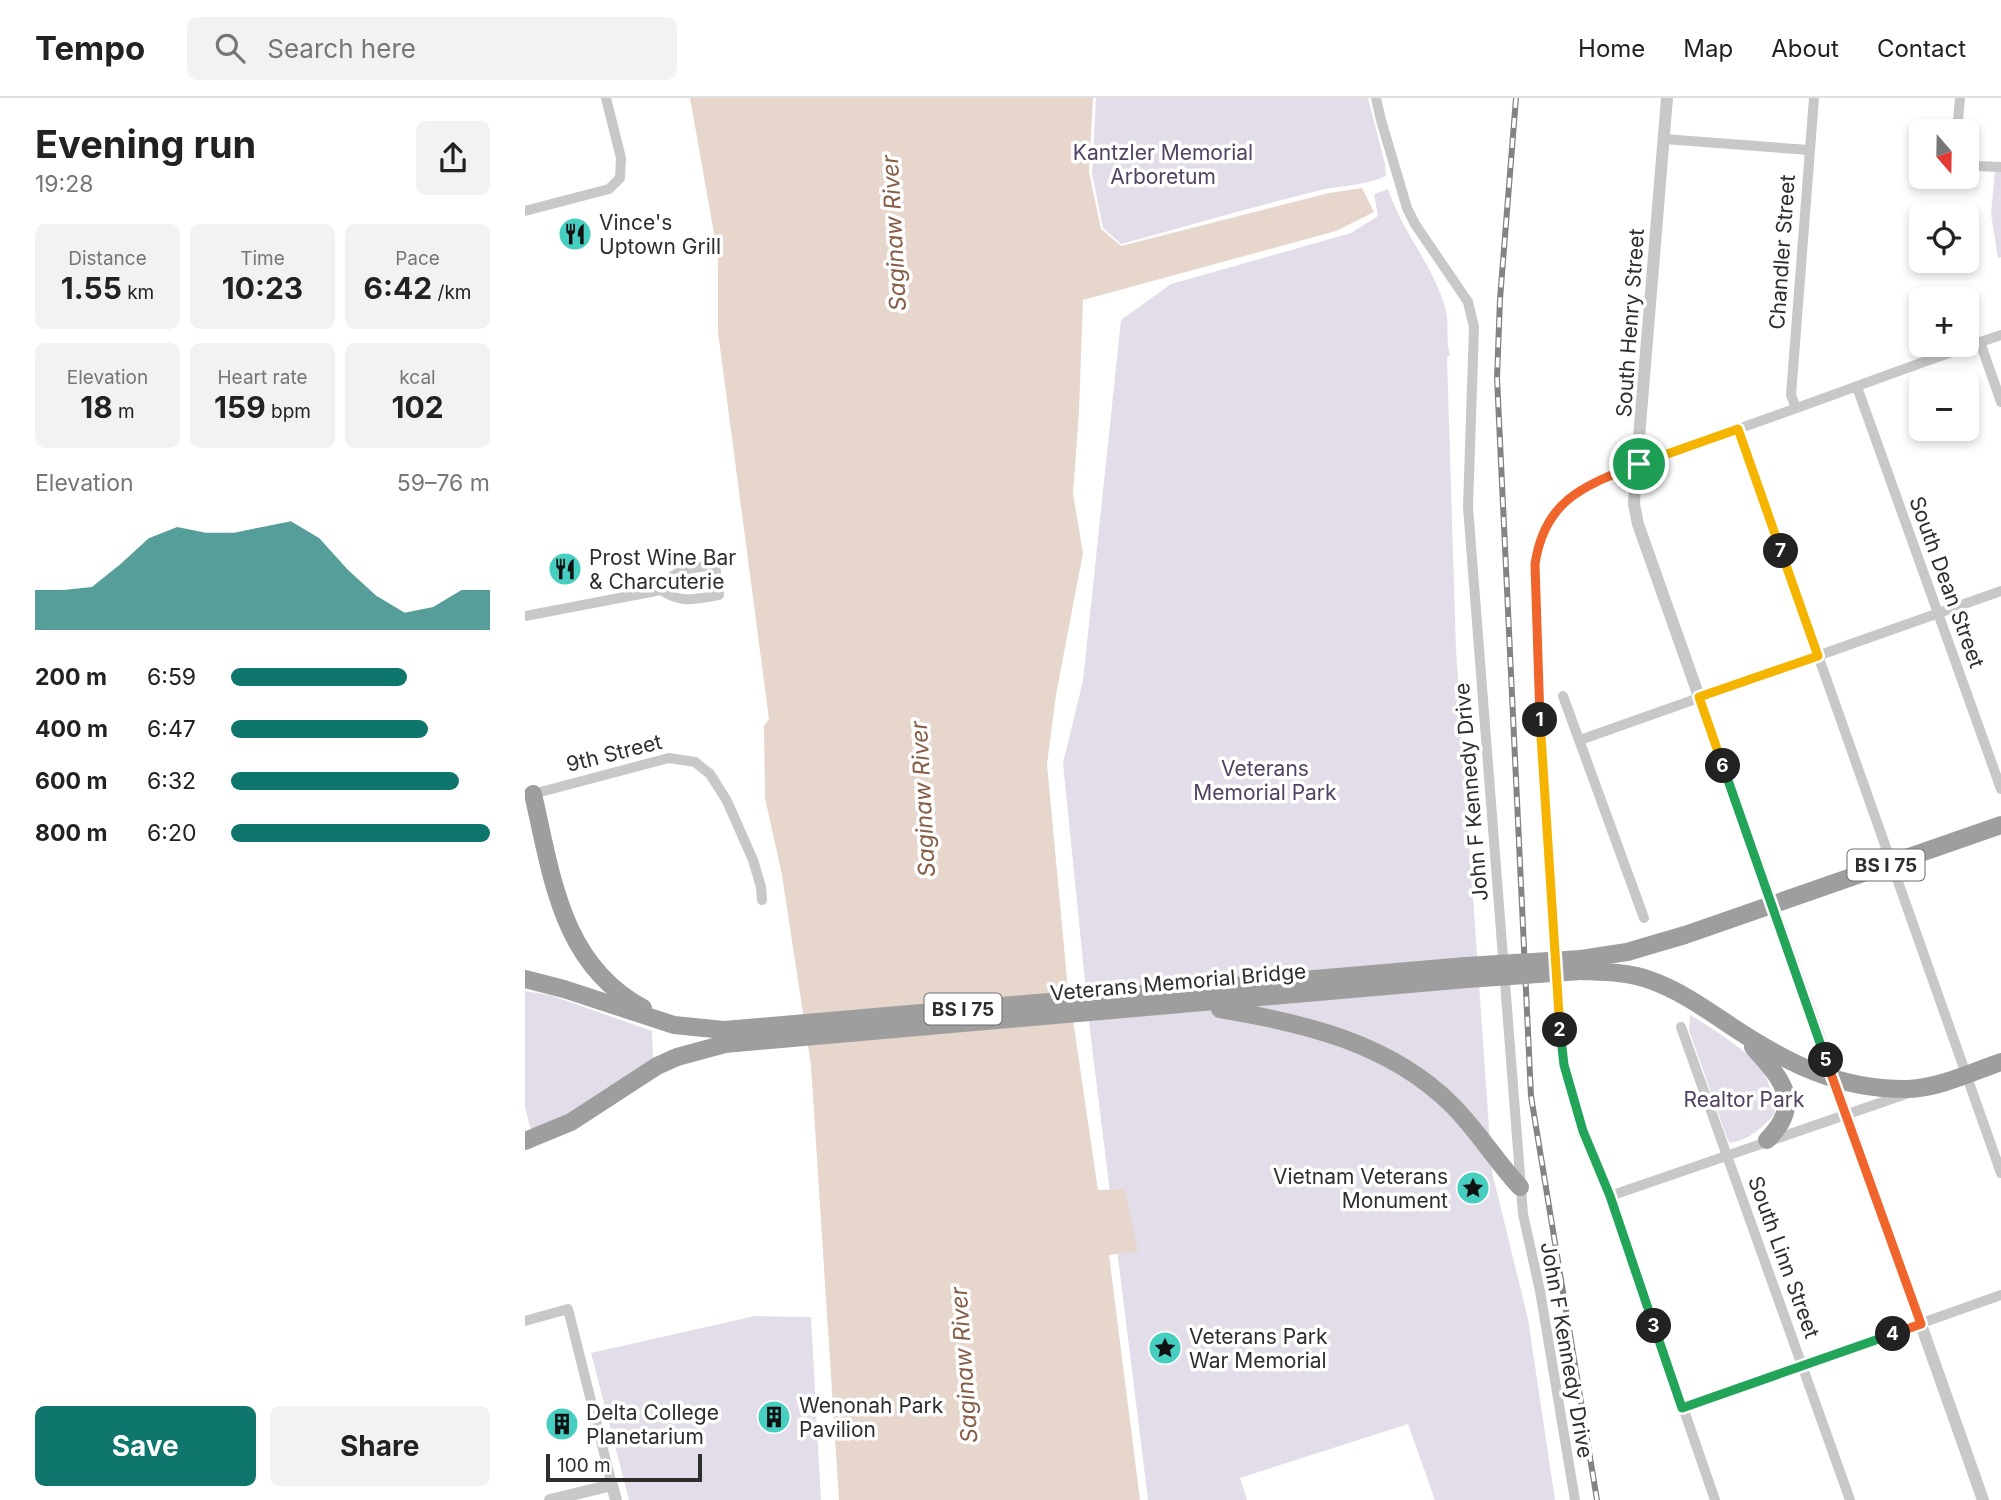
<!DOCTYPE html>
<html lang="en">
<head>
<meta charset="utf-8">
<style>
  :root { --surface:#fff; --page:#f2f2f2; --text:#222; --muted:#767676; --line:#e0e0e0; --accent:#0f766e }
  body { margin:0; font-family:Inter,sans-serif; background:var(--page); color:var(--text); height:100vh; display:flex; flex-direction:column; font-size:26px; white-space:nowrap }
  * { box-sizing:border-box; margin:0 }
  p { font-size:23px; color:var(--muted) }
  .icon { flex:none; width:38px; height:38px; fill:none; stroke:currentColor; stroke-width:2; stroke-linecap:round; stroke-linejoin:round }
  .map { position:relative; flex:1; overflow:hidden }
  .drawer { display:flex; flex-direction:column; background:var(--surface); width:525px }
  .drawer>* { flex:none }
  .needle { width:46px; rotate:160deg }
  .tools { position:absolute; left:1384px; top:21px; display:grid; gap:14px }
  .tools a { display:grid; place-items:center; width:70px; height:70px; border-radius:10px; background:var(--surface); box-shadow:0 4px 10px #0003; font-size:35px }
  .scale { position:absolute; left:21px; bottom:18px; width:156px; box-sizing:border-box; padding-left:7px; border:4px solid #2e2e2e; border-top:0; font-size:19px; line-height:24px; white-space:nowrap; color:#2e2e2e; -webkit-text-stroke:5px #fff; paint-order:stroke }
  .pin { position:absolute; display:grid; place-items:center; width:60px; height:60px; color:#fff; margin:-30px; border:4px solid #fff; border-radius:50%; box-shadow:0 2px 7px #0007 }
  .km { position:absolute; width:35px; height:35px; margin:-18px; border-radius:50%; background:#222; color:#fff; font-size:19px; line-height:35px; text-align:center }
  .round { display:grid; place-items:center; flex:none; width:74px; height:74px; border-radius:10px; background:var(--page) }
  .headline { display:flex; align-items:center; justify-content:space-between; height:119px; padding:0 35px }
  h1 { font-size:38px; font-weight:700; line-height:52px }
  .figures { display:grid; grid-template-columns:repeat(3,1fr); gap:10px; height:119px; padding:7px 35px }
  .figures div { display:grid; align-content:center; border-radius:10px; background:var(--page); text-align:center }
  .figures b { font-size:30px; font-weight:700 }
  .figures small { font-size:19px; font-weight:400 }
  .figures p { font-size:19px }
  .chart { height:196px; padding:14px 35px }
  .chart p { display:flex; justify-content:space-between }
  .chart svg { width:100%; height:126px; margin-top:7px; fill:var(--accent); opacity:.7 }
  .button { display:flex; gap:14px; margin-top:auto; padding:14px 35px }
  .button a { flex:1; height:80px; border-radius:10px; background:var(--accent); color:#fff; font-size:28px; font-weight:700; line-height:80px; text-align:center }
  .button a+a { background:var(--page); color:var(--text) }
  ul { padding:0 35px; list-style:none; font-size:23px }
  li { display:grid; grid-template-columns:112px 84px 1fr; align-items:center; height:52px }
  li i { height:18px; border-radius:9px; background:var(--accent) }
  header { display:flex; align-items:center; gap:42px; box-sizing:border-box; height:98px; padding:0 35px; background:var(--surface); border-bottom:2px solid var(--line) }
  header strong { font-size:33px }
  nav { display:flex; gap:38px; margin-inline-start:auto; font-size:24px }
  .search { width:490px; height:63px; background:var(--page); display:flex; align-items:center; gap:18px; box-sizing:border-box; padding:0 24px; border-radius:10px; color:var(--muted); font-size:26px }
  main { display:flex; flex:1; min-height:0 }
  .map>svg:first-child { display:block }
</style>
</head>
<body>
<header>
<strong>Tempo</strong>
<div class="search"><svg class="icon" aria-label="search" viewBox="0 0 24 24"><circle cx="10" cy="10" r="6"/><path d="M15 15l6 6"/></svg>Search here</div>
<nav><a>Home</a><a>Map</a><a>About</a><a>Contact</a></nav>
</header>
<main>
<section class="drawer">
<div class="headline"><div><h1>Evening run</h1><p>19:28</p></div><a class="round"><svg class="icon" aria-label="share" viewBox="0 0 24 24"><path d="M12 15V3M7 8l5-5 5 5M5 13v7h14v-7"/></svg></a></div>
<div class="figures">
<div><p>Distance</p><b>1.55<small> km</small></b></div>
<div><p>Time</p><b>10:23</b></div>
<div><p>Pace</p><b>6:42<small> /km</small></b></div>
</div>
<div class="figures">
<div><p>Elevation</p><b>18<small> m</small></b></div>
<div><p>Heart rate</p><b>159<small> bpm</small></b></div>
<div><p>kcal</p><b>102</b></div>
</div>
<div class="chart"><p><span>Elevation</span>59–76 m</p>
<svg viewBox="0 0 160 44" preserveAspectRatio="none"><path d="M0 44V30L10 30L20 29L30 21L40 12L50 8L60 10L70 10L80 8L90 6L100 12L110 23L120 32L130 38L140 36L150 30L160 30V44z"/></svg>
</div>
<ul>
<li><b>200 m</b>6:59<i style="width:68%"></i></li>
<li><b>400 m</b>6:47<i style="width:76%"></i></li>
<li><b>600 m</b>6:32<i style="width:88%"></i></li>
<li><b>800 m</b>6:20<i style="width:100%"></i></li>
</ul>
<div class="button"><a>Save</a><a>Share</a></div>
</section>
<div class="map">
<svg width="1476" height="1402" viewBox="0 0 1476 1402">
  <rect width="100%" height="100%" fill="#fff"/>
  <g fill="#e3dde9">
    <path d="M 571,0 L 843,0 L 860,66 L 861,78 C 837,89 812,87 788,94 C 723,110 660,129 596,146 L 578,130 L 567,75 Z"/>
    <path d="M 1470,73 L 1476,74 L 1476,159 L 1473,160 L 1466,116 Z"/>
    <path d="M 863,91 C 876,132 908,167 920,209 C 925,224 920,242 925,257 L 922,259 L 931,552 L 967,1074 L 1003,1221 L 1030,1402 L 910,1402 L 883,1326 L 715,1380 L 722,1402 L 623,1402 L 565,933 L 538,665 L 558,583 L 596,222 L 646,186 L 826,135 L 853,118 L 849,96 Z"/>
    <path d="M 0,893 L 25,897 L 127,933 L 128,962 L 13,1035 L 5,1029 L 0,1009 Z"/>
    <path d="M 1165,917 C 1181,926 1225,955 1235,969 C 1245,983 1248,999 1250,1015 C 1239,1029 1224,1042 1205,1045 L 1202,1040 L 1164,932 Z"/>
    <path d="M 230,1218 L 286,1219 L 296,1402 L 104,1402 L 66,1255 Z"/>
  </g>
  <path fill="#e7d6cc" d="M 165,0 L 568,0 L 564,74 L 576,131 L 596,148 L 804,95 L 837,90 L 849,114 L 811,133 L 558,202 L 554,313 L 548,396 L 558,455 L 531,597 L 522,666 L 542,881 L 573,1092 L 600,1091 L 613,1153 L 584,1157 L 615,1402 L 314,1402 L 286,968 L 257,777 L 240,700 L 239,628 L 244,621 L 193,234 L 193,158 Z"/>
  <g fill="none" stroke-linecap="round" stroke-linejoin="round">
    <g stroke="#c8c8c8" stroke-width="10">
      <path d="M 851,0 L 856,22 L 882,110 L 890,126 L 943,204 L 949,229 L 943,409 L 998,1116 L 1015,1193 L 1050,1402"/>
      <path d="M 1432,33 L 1435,0"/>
      <path d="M 1139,41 L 1284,52"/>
      <path d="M 1442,64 L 1453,68 L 1476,69"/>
      <path d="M 0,113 L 84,91 L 95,80 L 96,60 L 81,0"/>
      <path d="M 1455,244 L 1476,304"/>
      <path d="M 1332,289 L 1476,691"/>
      <path d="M 1271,310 L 1266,297 L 1289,0"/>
      <path d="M 1213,331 L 1476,1075"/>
      <path d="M 0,518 L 136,492 C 150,469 165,471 190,467 L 194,497 C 171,501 156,506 136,492"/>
      <path d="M 1038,598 L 1119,820"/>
      <path d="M 1055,642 L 1476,493"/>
      <path d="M 4,697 L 144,660 L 170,664 L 185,676 L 202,703 L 228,762 L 236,789 L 237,802"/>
      <path d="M 1156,929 L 1325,1402"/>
      <path d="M 1085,1098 L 1381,996"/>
      <path d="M 0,1223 L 43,1211 L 87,1387"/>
      <path d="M 1157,1310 L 1476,1197"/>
      <path d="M 1190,1402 L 1085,1098 L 1058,1033 L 1039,967 L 1035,929 L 1016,650 L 1010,466 C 1014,441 1021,417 1042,401 C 1083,369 1160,350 1210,332 C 1299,301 1387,267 1476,237"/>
    </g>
    <g stroke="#c8c8c8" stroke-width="12">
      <path d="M 1142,0 L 1110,388 L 1109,406 L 1113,426 L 1458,1402"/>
      <path d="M 25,1402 L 87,1387 L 91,1402"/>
    </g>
    <g stroke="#9e9e9e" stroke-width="18">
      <path d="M 8,696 C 27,778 36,866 118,910"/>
      <path d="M 1056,861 L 1102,854 L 1160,837 L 1476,727"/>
      <path d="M 1056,873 C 1080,874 1103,874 1125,882 C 1156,893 1182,912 1209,930 C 1264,966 1315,992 1383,991 C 1414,990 1447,974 1476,964"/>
      <path d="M 0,881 L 39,891 L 149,927 L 199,932 L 941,868"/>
      <path d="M 695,911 C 779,925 865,945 927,1007 C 952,1032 971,1063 995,1089"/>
      <path d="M 1228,949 C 1257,981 1279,1005 1242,1042"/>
      <path d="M 0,1043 L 46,1024 L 132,968 L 152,959 L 200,946 L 942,881"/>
    </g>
    <defs>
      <path id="rail" d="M 991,0 L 975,201 L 972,280 L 1006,998 L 1072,1402"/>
    </defs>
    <use href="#rail" stroke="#838383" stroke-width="6"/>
    <use href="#rail" stroke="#fff" stroke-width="3.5" stroke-dasharray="10" stroke-linecap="butt"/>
    <g stroke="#9e9e9e" stroke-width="18">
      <path d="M 941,868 L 1056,861"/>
      <path d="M 942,881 L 1056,873"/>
    </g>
  </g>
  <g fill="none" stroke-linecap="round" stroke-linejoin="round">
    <defs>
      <path id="split-1" d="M 1015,622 L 1010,466 C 1020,401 1059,388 1114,366"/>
      <path id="split-2" d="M 1015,622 L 1035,932"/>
      <path id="split-3" d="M 1035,932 L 1039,967 L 1058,1033 L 1085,1098 L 1129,1228"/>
      <path id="split-4" d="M 1129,1228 L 1157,1310 L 1368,1236"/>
      <path id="split-5" d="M 1301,962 L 1396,1226 L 1368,1236"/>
      <path id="split-6" d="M 1198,668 L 1301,962"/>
      <path id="split-7" d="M 1198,668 L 1174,599 L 1293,558 L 1256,453"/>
      <path id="split-8" d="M 1114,366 L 1213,331 L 1256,453"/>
    </defs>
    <use href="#split-1" stroke="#fff" stroke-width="14"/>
    <use href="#split-2" stroke="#fff" stroke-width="14"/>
    <use href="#split-3" stroke="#fff" stroke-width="14"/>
    <use href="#split-4" stroke="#fff" stroke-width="14"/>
    <use href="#split-5" stroke="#fff" stroke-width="14"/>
    <use href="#split-6" stroke="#fff" stroke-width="14"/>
    <use href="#split-7" stroke="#fff" stroke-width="14"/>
    <use href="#split-8" stroke="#fff" stroke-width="14"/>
    <use href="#split-1" stroke="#f0652b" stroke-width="9"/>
    <use href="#split-2" stroke="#f5b400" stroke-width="9"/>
    <use href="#split-3" stroke="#22a559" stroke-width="9"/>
    <use href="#split-4" stroke="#22a559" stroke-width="9"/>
    <use href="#split-5" stroke="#f0652b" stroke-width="9"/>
    <use href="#split-6" stroke="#22a559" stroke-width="9"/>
    <use href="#split-7" stroke="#f5b400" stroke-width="9"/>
    <use href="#split-8" stroke="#f5b400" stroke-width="9"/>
  </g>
  <defs>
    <symbol id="restaurant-disc" viewBox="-11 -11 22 22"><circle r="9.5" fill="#46cfc1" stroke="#fff"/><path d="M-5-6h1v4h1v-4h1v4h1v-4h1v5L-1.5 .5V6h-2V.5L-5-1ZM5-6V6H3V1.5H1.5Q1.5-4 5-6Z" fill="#111"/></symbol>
    <symbol id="sight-disc" viewBox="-11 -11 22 22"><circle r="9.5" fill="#46cfc1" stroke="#fff"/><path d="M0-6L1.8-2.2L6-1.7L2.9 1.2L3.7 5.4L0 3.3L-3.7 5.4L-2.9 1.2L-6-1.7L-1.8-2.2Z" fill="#111"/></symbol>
    <symbol id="building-disc" viewBox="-11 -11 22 22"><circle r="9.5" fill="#46cfc1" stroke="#fff"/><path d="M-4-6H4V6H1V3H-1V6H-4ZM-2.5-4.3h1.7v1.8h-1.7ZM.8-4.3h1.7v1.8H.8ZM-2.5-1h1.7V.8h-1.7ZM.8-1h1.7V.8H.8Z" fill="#111"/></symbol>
  </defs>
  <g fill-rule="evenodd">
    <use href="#restaurant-disc" x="31" y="117" width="38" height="38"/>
    <use href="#restaurant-disc" x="21" y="452" width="38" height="38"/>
    <use href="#sight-disc" x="929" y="1071" width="38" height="38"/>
    <use href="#sight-disc" x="621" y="1231" width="38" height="38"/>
    <use href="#building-disc" x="230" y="1300" width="38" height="38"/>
    <use href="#building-disc" x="18" y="1307" width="38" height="38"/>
  </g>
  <g text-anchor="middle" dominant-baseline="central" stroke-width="7" stroke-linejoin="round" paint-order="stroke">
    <g fill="#fff" stroke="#6d6d6d" stroke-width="2">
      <rect x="1322.5" y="751.5" width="77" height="31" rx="5"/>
      <rect x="399.5" y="895.5" width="77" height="31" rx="5"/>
    </g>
    <g font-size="19" font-weight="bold" fill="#2e2e2e">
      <text x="1361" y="767">BS I 75</text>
      <text x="438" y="911">BS I 75</text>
    </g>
    <g font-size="21" fill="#534164" stroke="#fff">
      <text x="638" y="54">Kantzler Memorial<tspan x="638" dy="24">Arboretum</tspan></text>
      <text x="740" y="670">Veterans<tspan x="740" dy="24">Memorial Park</tspan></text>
      <text x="1219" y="1001">Realtor Park</text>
    </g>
    <g font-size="21" fill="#2e2e2e" stroke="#fff" text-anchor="start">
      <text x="74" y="124">Vince's<tspan x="74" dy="24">Uptown Grill</tspan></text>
      <text x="64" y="459">Prost Wine Bar<tspan x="64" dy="24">&amp; Charcuterie</tspan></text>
      <text x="923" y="1078" text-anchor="end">Vietnam Veterans<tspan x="923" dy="24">Monument</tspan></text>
      <text x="664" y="1238">Veterans Park<tspan x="664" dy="24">War Memorial</tspan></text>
      <text x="274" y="1307">Wenonah Park<tspan x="274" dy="24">Pavilion</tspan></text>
      <text x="61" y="1314">Delta College<tspan x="61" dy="24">Planetarium</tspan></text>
    </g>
    <g font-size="21" fill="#2e2e2e" stroke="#fff">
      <text transform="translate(1257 154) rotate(-86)">Chandler Street</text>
      <text transform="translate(1105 225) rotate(-86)">South Henry Street</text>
      <text transform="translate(1422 484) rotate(70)">South Dean Street</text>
      <text transform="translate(89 655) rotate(-14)">9th Street</text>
      <text transform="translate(946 694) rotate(-95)">John F Kennedy Drive</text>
      <text transform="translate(653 884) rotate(-5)">Veterans Memorial Bridge</text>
      <text transform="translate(1259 1159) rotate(70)">South Linn Street</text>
      <text transform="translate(1042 1252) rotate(80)">John F Kennedy Drive</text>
    </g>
    <g font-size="23" font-style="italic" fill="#865d46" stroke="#fff">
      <text transform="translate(369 135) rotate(-93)">Saginaw River</text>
      <text transform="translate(398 701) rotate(-93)">Saginaw River</text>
      <text transform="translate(439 1267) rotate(-94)">Saginaw River</text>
    </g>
  </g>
</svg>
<div class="tools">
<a><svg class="needle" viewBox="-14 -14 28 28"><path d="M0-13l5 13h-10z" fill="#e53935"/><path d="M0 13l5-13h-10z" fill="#767676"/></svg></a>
<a><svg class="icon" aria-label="locate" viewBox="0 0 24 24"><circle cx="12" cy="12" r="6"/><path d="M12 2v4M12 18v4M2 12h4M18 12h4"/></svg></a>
<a>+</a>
<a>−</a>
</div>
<div class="scale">100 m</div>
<div class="pin" style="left:1114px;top:366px;background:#1e9e55"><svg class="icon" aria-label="arrive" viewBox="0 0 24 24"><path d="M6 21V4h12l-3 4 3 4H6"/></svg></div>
<b class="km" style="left:1015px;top:622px">1</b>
<b class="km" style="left:1035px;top:932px">2</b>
<b class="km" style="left:1129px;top:1228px">3</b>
<b class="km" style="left:1368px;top:1236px">4</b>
<b class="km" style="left:1301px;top:962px">5</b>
<b class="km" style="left:1198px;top:668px">6</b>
<b class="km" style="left:1256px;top:453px">7</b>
</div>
</main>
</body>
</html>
